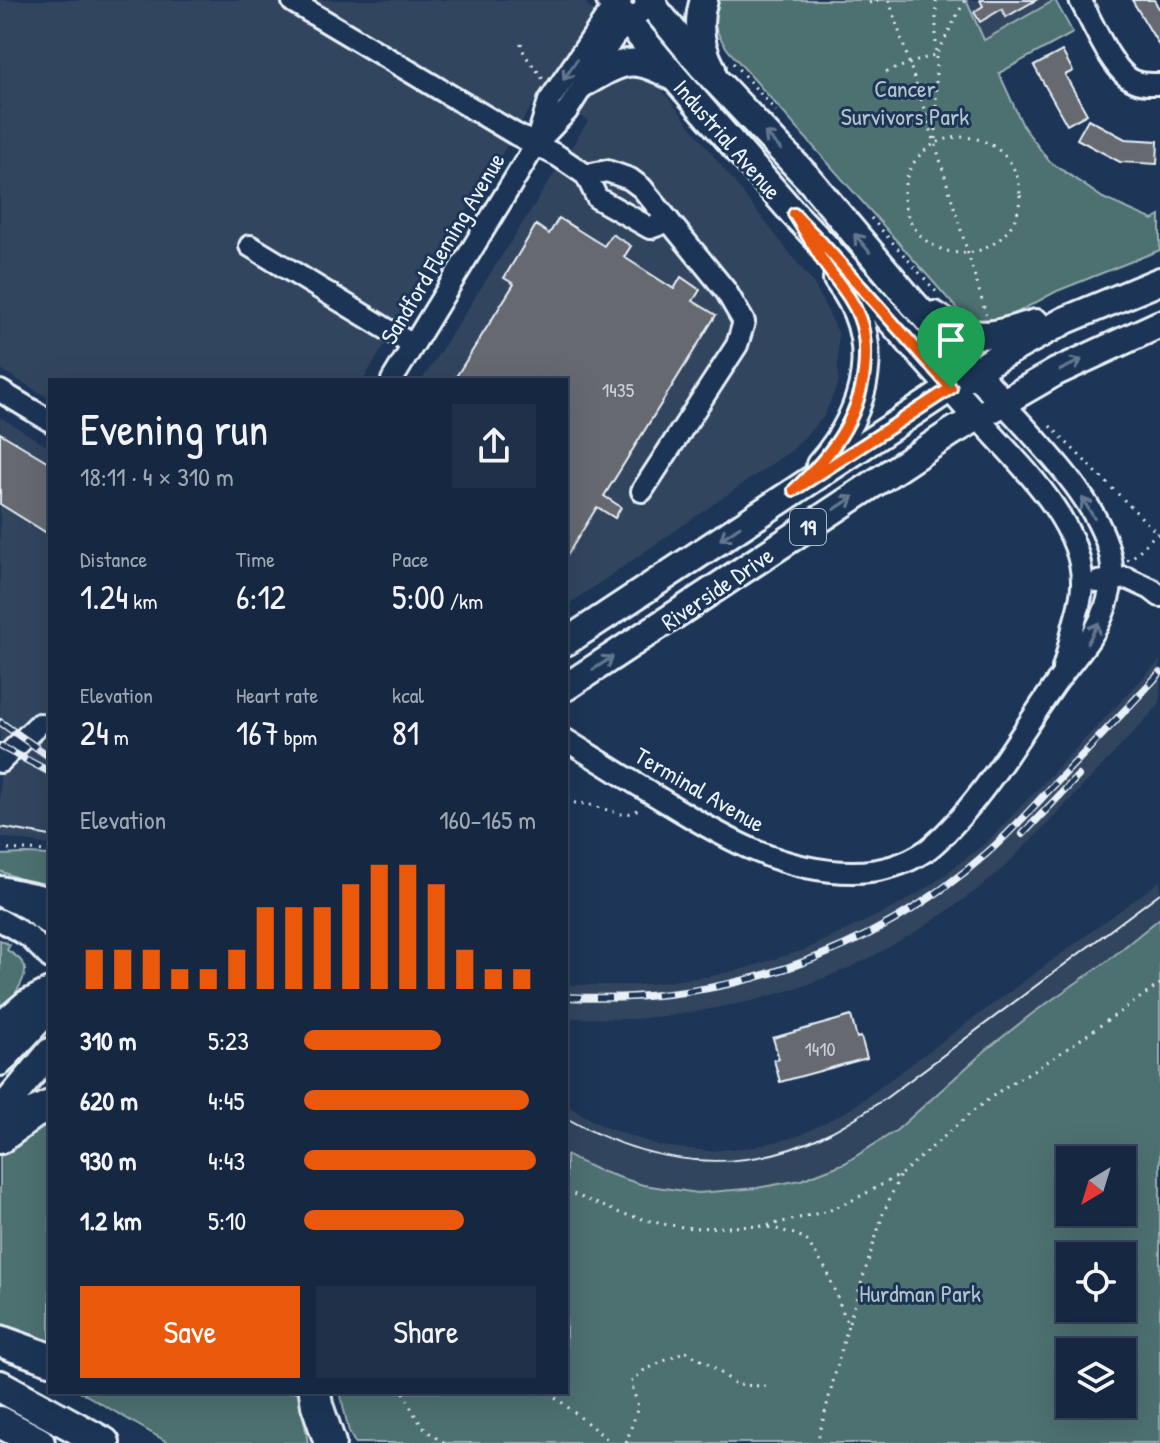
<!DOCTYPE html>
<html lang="en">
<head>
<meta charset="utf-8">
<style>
  :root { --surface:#162841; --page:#1f3048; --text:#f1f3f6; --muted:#9ea6b1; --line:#35445a; --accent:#ea580c }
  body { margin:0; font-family:"Patrick Hand",sans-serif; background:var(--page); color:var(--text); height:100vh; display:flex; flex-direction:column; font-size:30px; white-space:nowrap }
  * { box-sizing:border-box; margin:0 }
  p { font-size:26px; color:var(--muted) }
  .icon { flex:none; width:44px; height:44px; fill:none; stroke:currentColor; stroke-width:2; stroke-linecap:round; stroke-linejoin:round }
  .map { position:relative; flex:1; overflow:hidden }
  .drawer { position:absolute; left:48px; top:378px; width:520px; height:1016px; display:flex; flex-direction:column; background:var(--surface); border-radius:0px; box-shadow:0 8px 32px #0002,0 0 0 2px var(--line) }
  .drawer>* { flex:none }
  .needle { width:52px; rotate:218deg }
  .tools { position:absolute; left:1056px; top:1146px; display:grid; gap:16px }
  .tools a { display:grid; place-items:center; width:80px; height:80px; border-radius:0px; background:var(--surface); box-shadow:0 8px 32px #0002,0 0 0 2px var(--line); font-size:40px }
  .pin { position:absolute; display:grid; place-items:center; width:68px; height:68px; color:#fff; margin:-82px -34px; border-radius:50% 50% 50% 0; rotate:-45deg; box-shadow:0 0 8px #0007 }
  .pin .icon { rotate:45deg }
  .round { display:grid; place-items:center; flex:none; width:84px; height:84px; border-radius:0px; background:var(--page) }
  .head { display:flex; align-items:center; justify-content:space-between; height:136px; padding:0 32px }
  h1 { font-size:44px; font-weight:600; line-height:60px }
  .figures { display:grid; grid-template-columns:repeat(3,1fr); gap:12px; height:136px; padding:8px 32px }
  .figures div { display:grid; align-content:center }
  .figures b { font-size:34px; font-weight:600 }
  .figures small { font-size:22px; font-weight:400 }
  .figures p { font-size:22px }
  .chart { height:224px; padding:16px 32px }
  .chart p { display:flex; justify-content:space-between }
  .chart svg { width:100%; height:144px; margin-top:8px; stroke:var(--accent); stroke-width:6 }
  .cta { display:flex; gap:16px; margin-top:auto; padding:16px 32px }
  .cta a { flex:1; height:92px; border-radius:0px; background:var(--accent); color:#fff; font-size:32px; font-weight:600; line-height:92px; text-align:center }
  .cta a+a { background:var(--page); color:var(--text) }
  ul { padding:0 32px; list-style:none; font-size:26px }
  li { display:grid; grid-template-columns:128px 96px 1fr; align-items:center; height:60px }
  li i { height:20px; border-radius:10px; background:var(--accent) }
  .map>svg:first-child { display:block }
</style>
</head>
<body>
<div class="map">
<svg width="1160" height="1443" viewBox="0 0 1160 1443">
  <rect width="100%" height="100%" fill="#1d3557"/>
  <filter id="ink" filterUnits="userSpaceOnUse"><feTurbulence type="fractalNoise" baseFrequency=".0125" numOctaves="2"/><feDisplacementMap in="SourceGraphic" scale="16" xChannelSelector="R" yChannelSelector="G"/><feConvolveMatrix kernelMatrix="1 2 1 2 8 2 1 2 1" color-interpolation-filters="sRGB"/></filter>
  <g filter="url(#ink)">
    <g fill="#33455e">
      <path d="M 0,0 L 583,0 L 666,95 L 814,284 L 838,332 L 838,383 L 824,416 L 792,450 L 566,606 L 566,380 L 422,380 L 588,121 L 542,89 L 363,380 L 50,380 L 50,399 L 0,369 Z"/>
      <path d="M 966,0 L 1055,0 L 984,40 Z"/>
      <path d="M 0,417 L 50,448 L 50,845 L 0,837 Z"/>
      <path d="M 1160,660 L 1160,704 L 1056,815 L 1003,868 L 977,890 L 924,927 L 864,961 L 834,974 L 801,987 L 752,1001 L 694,1012 L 664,1016 L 634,1019 L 566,1018 L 566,985 L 640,985 L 711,976 L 743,969 L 807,949 L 897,906 L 930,886 L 988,841 Z"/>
      <path d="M 1160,881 L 1160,918 L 1106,962 L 1033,1013 L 986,1050 L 897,1130 L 845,1163 L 802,1180 L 757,1188 L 698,1193 L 643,1185 L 597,1170 L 566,1155 L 566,1105 L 604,1127 L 660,1146 L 709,1151 L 754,1147 L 799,1136 L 849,1110 Z"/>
    </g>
    <g fill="#4d6f70" stroke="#9ab0b4" stroke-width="2" fill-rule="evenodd">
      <path d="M 712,0 L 966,0 L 984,40 L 1055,0 L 1073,33 L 999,73 L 1023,126 L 1049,161 L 1103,198 L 1153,220 L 1160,216 L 1160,250 L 1057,291 L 1003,320 L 985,324 L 966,319 L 728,50 C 716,33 711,21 712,0 Z"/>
      <path d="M 26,854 L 50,855 L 50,891 L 0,871 L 0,855 Z"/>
      <path d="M 1160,918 L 1160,1443 L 355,1443 L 349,1432 L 340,1392 L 566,1392 L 566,1155 L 597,1170 L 643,1185 L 698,1193 L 757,1188 L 801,1180 L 845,1163 L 897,1130 L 986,1050 L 1033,1013 L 1106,962 ZM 1070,1160 L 1122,1160 L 1122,1212 L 1070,1212 ZM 1070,1256 L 1122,1256 L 1122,1308 L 1070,1308 ZM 1070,1352 L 1122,1352 L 1122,1404 L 1070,1404 Z"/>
      <path d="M 0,940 L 10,945 L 7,950 C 13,954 24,960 25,968 C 27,979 8,1006 0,1013 Z"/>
      <path d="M 50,1121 L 50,1343 L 0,1325 L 0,1153 L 13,1141 Z"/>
      <path d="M 81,1392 L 299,1392 L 308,1443 L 169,1443 Z"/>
    </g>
    <g fill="#666970" stroke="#e8f1f8" stroke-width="2">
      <path d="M 980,0 L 1036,0 L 1006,17 L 1002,9 L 980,22 L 974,12 L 983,6 Z"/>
      <path d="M 1132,0 L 1154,0 L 1160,10 L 1160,47 Z"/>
      <path d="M 1062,51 L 1073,71 L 1065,75 L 1087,114 L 1067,125 L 1034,66 Z"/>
      <path d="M 1088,119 L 1125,139 L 1158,141 L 1157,164 L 1120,162 L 1077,139 Z"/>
      <path d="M 559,218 L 604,246 L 612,234 L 631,246 L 624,257 L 674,289 L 681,277 L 700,290 L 693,301 L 716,315 L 604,496 L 621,507 L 615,518 L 597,507 L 566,557 L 566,380 L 454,380 L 514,284 L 504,278 L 536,225 L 549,234 Z"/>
      <path d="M 0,433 L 50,463 L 50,535 L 0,504 Z"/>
      <path d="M 851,1016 L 857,1038 L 861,1037 L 867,1058 L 780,1082 L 774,1060 L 779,1059 L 773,1038 Z"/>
    </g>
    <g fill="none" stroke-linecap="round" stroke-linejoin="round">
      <defs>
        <g id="minor">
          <path d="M 1080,0 C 1092,21 1112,72 1134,81 C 1143,85 1151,84 1160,84"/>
          <path d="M 293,2 L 515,134 L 558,156 L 586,175 L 597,198 L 650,228 L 669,221"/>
          <path d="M 537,140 L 549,101 L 604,20 L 621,0"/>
          <path d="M 586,175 L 607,171 L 630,179 L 642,188 L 726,291 L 744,322 L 737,345 L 642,491"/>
          <path d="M 250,246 L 413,345"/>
          <path d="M 392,380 L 536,144 L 567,111 L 614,37 L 628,22 L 656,0"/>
          <path d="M 0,391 L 50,421"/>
          <path d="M 977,417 C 1016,461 1084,522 1082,585 C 1082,602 1075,617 1072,633 C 1069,645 1067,656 1063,668"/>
          <path d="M 1098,582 L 1127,578 L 1151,589 L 1160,596"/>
          <path d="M 566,740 C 600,761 634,783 669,804 C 726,839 783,872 853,872 C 879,872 905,865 927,850 C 938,842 948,831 957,821 C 997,777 1025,726 1059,679 C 1075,657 1093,639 1103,614 C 1109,600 1113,581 1112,567 C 1107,509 1040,444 1003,403"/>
          <path d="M 0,762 L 39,724"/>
          <path d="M 2,897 L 26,908 L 50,926"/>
          <path d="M 0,920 L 29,937 L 50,958"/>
        </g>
        <g id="major">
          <path d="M 610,0 L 675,78 L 794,214 L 822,243 L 977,417"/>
          <path d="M 648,0 L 702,66 L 808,178 L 912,302 L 1003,403"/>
          <path d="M 704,0 C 696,24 700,46 712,69"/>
          <path d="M 586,82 C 622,61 633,54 671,76"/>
          <path d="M 934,315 C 944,321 955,331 967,333 C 991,339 1013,329 1036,323"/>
          <path d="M 820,465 C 868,410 885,340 837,279"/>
          <path d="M 566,642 L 993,360 L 1066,320 L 1160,281"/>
          <path d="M 566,687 L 952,432 L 1056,372 L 1160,324"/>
          <path d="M 0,890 L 38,898 L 50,904"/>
          <path d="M 0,1062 L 50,1008"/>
          <path d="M 0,1112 L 50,1052"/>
        </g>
        <g id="highway">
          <path d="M 0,1029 L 27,1006 L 50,994"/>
          <path d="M 0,1138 L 34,1113 L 50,1106"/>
          <path d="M 0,1341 L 50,1359"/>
          <path d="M 0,1386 L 104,1443"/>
          <path d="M 315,1392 L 317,1405 L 330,1443"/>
          <path d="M 0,1422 L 39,1443"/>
        </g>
      </defs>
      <use href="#minor" stroke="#e8f1f8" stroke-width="26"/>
      <use href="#major" stroke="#e8f1f8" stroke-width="32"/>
      <use href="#highway" stroke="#e8f1f8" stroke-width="36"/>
      <g stroke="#e8f1f8" stroke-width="3" stroke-dasharray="2 6" stroke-linecap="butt">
        <path d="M 889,0 L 935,143 L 986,314"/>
        <path d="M 869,3 L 878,0"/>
        <path d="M 521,43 C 523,58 536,66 543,80"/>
        <path d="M 733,63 L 776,111"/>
        <path d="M 886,72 L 937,54 L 965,0"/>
        <circle cx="962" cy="195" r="58"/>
        <path d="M 936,139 L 936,0"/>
        <path d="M 871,218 L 940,296"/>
        <path d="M 1050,426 L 1160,536"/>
        <path d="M 1127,560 L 1131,559 L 1157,533"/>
        <path d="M 566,802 L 587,804 L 621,814 L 634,813 L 638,808"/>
        <path d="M 0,849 L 50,851"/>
        <path d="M 566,1191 L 620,1213 L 662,1224 L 692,1228 L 766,1226 L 828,1211 L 857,1198 L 900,1175 L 977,1108 L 1005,1087 L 1052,1059 L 1160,984"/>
        <path d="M 769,1227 L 798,1235 L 807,1241 L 827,1271 L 848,1325 L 817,1443"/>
        <path d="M 849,1322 L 883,1214 L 900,1175"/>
        <path d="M 404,1392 C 414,1416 421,1430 445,1443"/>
        <path d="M 549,1392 L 612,1443"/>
        <path d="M 626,1443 L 638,1407 L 631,1382 L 643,1371 L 685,1351 L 710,1365 L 737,1385 L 766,1386"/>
      </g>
      <use href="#minor" stroke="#1d3557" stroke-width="20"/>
      <use href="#major" stroke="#1d3557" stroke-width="26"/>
      <use href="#highway" stroke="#1d3557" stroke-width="30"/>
      <g stroke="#e8f1f8" stroke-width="2">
        <path d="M 0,827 L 50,836"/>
        <path d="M 566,1118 C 650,1165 740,1178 829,1133 C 849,1123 868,1110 886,1098 L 1160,893"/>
      </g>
      <defs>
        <g id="rail">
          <path d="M 0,722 L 50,757"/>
          <path d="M 0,746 L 50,772"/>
          <path d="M 1023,834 L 1078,776"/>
          <path d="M 566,997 C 720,1005 871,956 987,853 C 1010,833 1030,810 1051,788 C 1087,750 1124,712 1160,673"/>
        </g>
      </defs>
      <use href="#rail" stroke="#e8f1f8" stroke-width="8"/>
      <use href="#rail" stroke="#1d3557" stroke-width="5" stroke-dasharray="15" stroke-linecap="butt"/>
    </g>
    <defs><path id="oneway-shaft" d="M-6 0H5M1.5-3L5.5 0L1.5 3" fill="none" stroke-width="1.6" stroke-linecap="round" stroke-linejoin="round" transform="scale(2)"/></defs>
    <g stroke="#64778f">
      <use href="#oneway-shaft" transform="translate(570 70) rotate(124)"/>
      <use href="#oneway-shaft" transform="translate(773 141) rotate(-134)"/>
      <use href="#oneway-shaft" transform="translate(862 243) rotate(-130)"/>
      <use href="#oneway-shaft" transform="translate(1071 365) rotate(-26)"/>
      <use href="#oneway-shaft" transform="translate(844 503) rotate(-33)"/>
      <use href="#oneway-shaft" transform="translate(1088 508) rotate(-121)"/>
      <use href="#oneway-shaft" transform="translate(730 533) rotate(146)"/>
      <use href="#oneway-shaft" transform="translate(1093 633) rotate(-61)"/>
      <use href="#oneway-shaft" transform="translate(603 663) rotate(-33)"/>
    </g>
  </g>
  <g fill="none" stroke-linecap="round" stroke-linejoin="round" filter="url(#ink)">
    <defs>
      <path id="route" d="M 794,214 L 822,243 L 951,388 L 794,490 C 830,456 858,421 864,372 C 866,354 866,334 859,317 C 852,298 838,283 826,266 C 815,249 805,231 794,214 Z"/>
    </defs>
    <use href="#route" stroke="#fff" stroke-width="16"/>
    <use href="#route" stroke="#ea580c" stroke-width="10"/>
  </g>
  <g text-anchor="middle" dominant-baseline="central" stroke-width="6" stroke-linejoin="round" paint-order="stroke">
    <g font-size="20" fill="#c8cfd6">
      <text x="618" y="389">1435</text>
      <text x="820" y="1048">1410</text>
    </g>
    <rect fill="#1d3557" stroke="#abb9c8" stroke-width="2" x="790" y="509" width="36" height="36" rx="6"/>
    <g font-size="22" font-weight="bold" fill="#e8f1f8">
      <text x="808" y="527">19</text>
    </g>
    <g font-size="24" fill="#b2c4c8" stroke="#1d3557">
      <text x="905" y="88">Cancer<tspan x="905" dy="28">Survivors Park</tspan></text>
      <text x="920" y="1293">Hurdman Park</text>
    </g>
    <g font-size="24" fill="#e8f1f8" stroke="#1d3557">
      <text transform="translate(728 139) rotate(49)">Industrial Avenue</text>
      <text transform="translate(442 248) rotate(-59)">Sandford Fleming Avenue</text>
      <text transform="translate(717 588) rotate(-34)">Riverside Drive</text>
      <text transform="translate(700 789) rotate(30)">Terminal Avenue</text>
    </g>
  </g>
</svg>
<div class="tools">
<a><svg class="needle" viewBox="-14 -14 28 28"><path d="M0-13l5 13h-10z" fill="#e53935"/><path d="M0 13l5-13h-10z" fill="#9ea6b1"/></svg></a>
<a><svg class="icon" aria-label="locate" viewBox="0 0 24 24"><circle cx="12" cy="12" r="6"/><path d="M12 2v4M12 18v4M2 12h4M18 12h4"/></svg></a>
<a><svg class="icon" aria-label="layers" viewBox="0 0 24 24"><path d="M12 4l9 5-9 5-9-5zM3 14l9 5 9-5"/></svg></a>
</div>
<div class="pin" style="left:951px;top:388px;background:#1e9e55"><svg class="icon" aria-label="arrive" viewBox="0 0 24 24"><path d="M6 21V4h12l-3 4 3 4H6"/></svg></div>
<section class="drawer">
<div class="head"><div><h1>Evening run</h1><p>18:11 · 4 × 310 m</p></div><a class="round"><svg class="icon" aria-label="share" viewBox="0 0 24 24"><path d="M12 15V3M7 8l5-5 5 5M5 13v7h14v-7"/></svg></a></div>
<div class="figures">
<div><p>Distance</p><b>1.24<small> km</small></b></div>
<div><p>Time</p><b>6:12</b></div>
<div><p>Pace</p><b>5:00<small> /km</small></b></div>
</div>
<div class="figures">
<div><p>Elevation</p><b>24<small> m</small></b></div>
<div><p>Heart rate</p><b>167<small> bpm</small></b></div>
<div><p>kcal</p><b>81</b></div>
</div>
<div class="chart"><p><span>Elevation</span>160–165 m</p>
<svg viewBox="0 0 160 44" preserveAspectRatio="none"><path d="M5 44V32M15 44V32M25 44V32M35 44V38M45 44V38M55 44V32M65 44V19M75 44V19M85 44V19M95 44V12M105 44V6M115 44V6M125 44V12M135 44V32M145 44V38M155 44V38"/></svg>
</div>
<ul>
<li><b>310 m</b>5:23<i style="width:59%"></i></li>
<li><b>620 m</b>4:45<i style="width:97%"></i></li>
<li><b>930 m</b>4:43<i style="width:100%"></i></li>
<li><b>1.2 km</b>5:10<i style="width:69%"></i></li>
</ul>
<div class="cta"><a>Save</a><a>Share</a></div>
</section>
</div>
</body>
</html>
